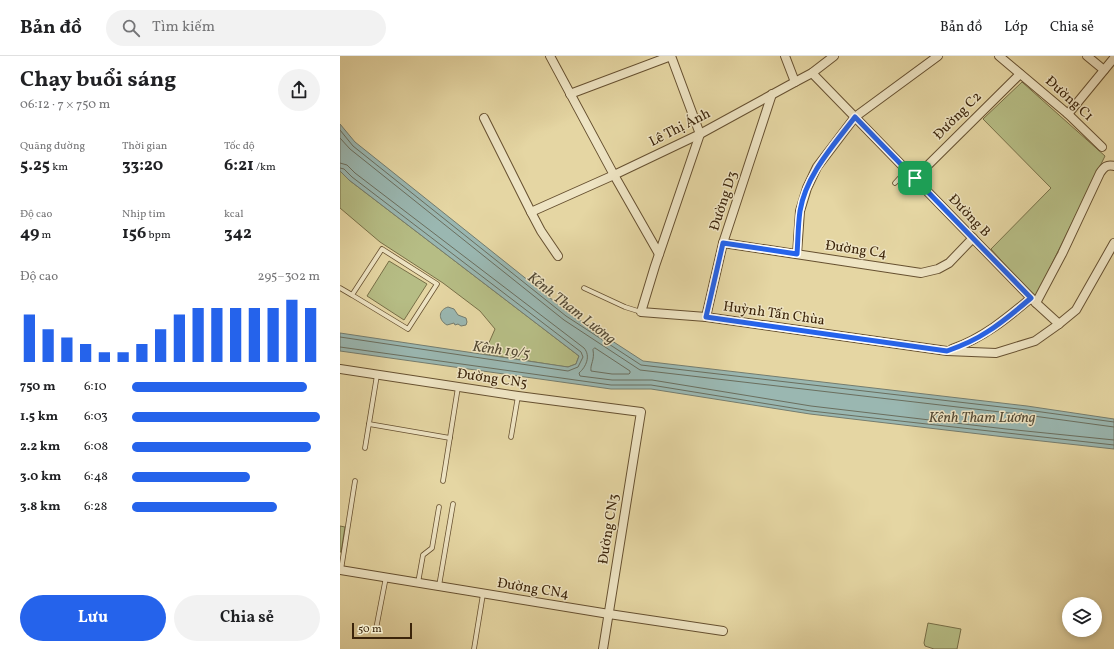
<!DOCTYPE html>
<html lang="vi">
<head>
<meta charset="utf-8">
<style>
  :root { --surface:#fff; --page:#f2f2f2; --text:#202124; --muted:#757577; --line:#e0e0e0; --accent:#2563eb }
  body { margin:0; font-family:Vollkorn,serif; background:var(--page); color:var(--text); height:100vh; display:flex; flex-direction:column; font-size:15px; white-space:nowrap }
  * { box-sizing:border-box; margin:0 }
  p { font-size:13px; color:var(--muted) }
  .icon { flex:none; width:22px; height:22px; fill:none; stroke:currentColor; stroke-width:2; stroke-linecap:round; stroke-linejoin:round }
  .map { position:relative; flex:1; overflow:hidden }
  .drawer { display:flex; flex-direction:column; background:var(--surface); width:340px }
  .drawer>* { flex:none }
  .buttons { position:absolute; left:722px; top:541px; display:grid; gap:8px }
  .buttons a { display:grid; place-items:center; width:40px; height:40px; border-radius:50%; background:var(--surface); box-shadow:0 2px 6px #0003; font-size:20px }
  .scale { position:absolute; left:12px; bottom:10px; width:60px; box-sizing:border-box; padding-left:4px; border:2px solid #3b240a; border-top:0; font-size:11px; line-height:14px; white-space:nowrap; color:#3b240a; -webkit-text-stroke:3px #eee4c3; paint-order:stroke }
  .pin { position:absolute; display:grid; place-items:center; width:34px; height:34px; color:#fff; margin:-17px; border-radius:8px; box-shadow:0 2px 6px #0006 }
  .round { display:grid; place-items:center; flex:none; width:42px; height:42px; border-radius:21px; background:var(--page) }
  .headline { display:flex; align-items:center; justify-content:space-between; height:68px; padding:0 20px }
  h1 { font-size:22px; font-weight:700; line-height:30px }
  .figures { display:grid; grid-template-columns:repeat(3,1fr); gap:6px; height:68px; padding:4px 20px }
  .figures div { display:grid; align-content:center }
  .figures b { font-size:17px; font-weight:700 }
  .figures small { font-size:11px; font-weight:400 }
  .figures p { font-size:11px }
  .chart { height:112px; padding:8px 20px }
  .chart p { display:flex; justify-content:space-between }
  .chart svg { width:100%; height:72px; margin-top:4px; stroke:var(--accent); stroke-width:6 }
  .cta { display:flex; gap:8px; margin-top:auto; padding:8px 20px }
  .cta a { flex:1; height:46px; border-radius:24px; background:var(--accent); color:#fff; font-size:16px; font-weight:700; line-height:46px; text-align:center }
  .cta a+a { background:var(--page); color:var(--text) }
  ul { padding:0 20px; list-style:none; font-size:13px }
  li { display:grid; grid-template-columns:64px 48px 1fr; align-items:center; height:30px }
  li i { height:10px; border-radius:5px; background:var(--accent) }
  header { display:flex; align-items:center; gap:24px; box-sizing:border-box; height:56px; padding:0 20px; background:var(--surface); border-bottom:1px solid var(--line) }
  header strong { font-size:19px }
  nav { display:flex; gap:22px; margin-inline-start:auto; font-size:14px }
  .search { width:280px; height:36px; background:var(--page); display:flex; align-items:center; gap:10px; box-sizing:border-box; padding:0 14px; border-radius:22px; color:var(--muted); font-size:15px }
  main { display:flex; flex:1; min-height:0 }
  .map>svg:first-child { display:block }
</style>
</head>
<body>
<header>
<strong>Bản đồ</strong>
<div class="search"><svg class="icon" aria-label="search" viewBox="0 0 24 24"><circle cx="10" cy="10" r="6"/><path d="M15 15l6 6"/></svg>Tìm kiếm</div>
<nav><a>Bản đồ</a><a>Lớp</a><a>Chia sẻ</a></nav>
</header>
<main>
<section class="drawer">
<div class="headline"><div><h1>Chạy buổi sáng</h1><p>06:12 · 7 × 750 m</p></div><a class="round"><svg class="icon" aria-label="share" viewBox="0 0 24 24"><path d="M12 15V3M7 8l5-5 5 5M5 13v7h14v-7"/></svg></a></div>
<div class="figures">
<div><p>Quãng đường</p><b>5.25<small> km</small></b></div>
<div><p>Thời gian</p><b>33:20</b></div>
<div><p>Tốc độ</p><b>6:21<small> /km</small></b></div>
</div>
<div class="figures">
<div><p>Độ cao</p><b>49<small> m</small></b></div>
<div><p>Nhịp tim</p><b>156<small> bpm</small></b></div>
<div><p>kcal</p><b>342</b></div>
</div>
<div class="chart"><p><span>Độ cao</span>295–302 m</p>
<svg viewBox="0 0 160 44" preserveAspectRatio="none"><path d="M5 44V15M15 44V24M25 44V29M35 44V33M45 44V38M55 44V38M65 44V33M75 44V24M85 44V15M95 44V11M105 44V11M115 44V11M125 44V11M135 44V11M145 44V6M155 44V11"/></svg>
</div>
<ul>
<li><b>750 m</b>6:10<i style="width:93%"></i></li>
<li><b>1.5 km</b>6:03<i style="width:100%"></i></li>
<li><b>2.2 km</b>6:08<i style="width:95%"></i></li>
<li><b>3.0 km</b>6:48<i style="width:63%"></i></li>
<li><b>3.8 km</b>6:28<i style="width:77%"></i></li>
</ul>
<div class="cta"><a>Lưu</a><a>Chia sẻ</a></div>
</section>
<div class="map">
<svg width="774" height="593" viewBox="0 0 774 593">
  <rect width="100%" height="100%" fill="#e5d6a3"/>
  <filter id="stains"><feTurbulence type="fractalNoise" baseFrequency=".005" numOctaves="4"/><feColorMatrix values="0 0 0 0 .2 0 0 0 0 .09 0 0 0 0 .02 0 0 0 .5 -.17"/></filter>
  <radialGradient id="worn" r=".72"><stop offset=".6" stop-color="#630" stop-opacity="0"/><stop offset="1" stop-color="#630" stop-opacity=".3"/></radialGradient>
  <g fill="#b6bd85" stroke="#787048">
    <path d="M 682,26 L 765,100 L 695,242 L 651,193 L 711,132 L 643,63 Z"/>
    <path d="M 0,115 L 9,124 L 239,300 L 236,308 L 228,311 L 220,310 L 144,298 L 155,273 L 140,255 L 103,227 L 40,186 L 0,152 Z"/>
    <path d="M 49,205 L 87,228 L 64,264 L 27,240 Z"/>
    <path d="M 0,470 L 5,471 L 1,496 L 0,496 Z"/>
    <path d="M 588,567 L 621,573 L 617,593 L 594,593 L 585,590 L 584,587 Z"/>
  </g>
  <g fill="#9ab7b1" stroke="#747c6e">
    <path d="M 0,68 L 15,86 L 229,257 L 303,305 L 687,350 L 774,363 L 774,393 L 665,381 L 470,358 L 311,333 L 271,333 L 0,295 L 0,277 L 228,311 L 236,308 L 239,300 L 9,124 L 0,115 Z"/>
    <path d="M 108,251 L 114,253 L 118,259 L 126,262 L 127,266 L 126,269 L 121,270 L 118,268 L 115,269 L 114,267 L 107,269 C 98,264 98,254 108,251 Z"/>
  </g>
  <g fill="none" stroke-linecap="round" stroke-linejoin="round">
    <g stroke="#6a6e5e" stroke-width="1">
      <path d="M 0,74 L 13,90 L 226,260 L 301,309 L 687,354 L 774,366"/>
      <path d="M 0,82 L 10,93 L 224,264 L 300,314 L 686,359 L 774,371"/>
      <path d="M 0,107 L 7,109 L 15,117 L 244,292 C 251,300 246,311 239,317 L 240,320 L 272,324 L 312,324 L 471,350 L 666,373 L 774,384"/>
      <path d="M 0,112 L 4,113 L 12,121 L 241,296 L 243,301 L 238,311 L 228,315 L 0,281"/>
      <path d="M 0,291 L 271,329 L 311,329 L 471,355 L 774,389"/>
      <path d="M 255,292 L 290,315 L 290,317 L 289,318 L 272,318 L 251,315 C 250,308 255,304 253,294 Z"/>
    </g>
    <defs>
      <g id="service">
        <path d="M 555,127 L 567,114"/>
        <path d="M 0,232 L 12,239 L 42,193 L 97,228 L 68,273 L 12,239"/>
        <path d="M 244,232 L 285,251 L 301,256"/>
        <path d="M 29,368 L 110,382"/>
        <path d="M 171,381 L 178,340"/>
        <path d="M 25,392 L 37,319"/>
        <path d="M 103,425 L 118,331"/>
        <path d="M 1,514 L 15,425"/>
        <path d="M 78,527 L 83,499 L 92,492 L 99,451"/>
        <path d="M 99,530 L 113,448"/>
        <path d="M 36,573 L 46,521"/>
        <path d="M 134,593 L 143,538"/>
      </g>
      <g id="minor">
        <path d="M 210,0 L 274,119 L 319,198"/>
        <path d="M 331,0 L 360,78 L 315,210 L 301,256 L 366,261 L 607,295 L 656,297 L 695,285 L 719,268 L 736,254 L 774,187"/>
        <path d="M 445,0 L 455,26"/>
        <path d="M 659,0 L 728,58 L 762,91"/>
        <path d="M 747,0 L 764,14"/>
        <path d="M 472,17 L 696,247 L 719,268"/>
        <path d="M 230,38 L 331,0"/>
        <path d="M 728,58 L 774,2"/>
        <path d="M 144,62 L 191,156 L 201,175 L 218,200"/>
        <path d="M 575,122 L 680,18"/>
        <path d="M 191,156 L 274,119 L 360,78 L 455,26 L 472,17 L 494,0"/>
        <path d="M 383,187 L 581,217 L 598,213 L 609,207 L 633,182"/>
        <path d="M 457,198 L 460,155 L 467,132 L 477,111 L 515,61 L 598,0"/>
        <path d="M 696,247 L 722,198 L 760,117 C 764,111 767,108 774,110"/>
        <path d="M 366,261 L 383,187 L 432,38"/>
        <path d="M 612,293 C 643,282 666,263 691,242"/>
        <path d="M 0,313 L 178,340 L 301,356 L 263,593"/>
        <path d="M 0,514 L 269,558 L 383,575"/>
      </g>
    </defs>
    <use href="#service" stroke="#665030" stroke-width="5.5"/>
    <use href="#minor" stroke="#665030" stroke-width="10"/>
    <use href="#service" stroke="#eee4c3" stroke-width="4"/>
    <use href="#minor" stroke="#eee4c3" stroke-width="8"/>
  </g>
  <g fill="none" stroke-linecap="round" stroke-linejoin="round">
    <defs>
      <path id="route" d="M 515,61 L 691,242 C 677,254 663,266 647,276 C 635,284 621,290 607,295 L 366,261 L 383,187 L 457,198 C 458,184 458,169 460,155 C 466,119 493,90 515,61 Z"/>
    </defs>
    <use href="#route" stroke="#fff" stroke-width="8"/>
    <use href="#route" stroke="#2563eb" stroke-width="5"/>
  </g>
  <g text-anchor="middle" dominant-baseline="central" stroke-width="3" stroke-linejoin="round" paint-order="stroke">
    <g font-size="14" fill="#3b240a" stroke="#eee4c3">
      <text transform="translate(729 43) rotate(42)">Đường C1</text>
      <text transform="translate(618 60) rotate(-45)">Đường C2</text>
      <text transform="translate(340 72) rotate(-27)">Lê Thị Ánh</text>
      <text transform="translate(384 145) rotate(-72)">Đường D3</text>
      <text transform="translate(629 160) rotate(46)">Đường B</text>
      <text transform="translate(516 194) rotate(8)">Đường C4</text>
      <text transform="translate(434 258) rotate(8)">Huỳnh Tấn Chùa</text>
      <text transform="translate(152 323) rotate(8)">Đường CN5</text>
      <text transform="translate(269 473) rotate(-81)">Đường CN3</text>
      <text transform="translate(193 533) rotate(9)">Đường CN4</text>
    </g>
    <g font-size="15" font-style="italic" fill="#534934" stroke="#eee4c3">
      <text transform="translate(231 253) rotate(38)">Kênh Tham Lương</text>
      <text transform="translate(161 295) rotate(8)">Kênh 19/5</text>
      <text x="642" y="362">Kênh Tham Lương</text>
    </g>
  </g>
  <rect width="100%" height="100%" filter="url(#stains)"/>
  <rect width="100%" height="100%" fill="url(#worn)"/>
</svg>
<div class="buttons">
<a><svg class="icon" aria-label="layers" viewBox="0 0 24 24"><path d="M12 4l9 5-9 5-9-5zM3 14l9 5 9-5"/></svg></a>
</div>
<div class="scale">50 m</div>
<div class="pin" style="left:575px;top:122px;background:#1e9e55"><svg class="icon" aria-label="arrive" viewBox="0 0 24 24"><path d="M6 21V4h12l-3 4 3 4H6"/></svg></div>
</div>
</main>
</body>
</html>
